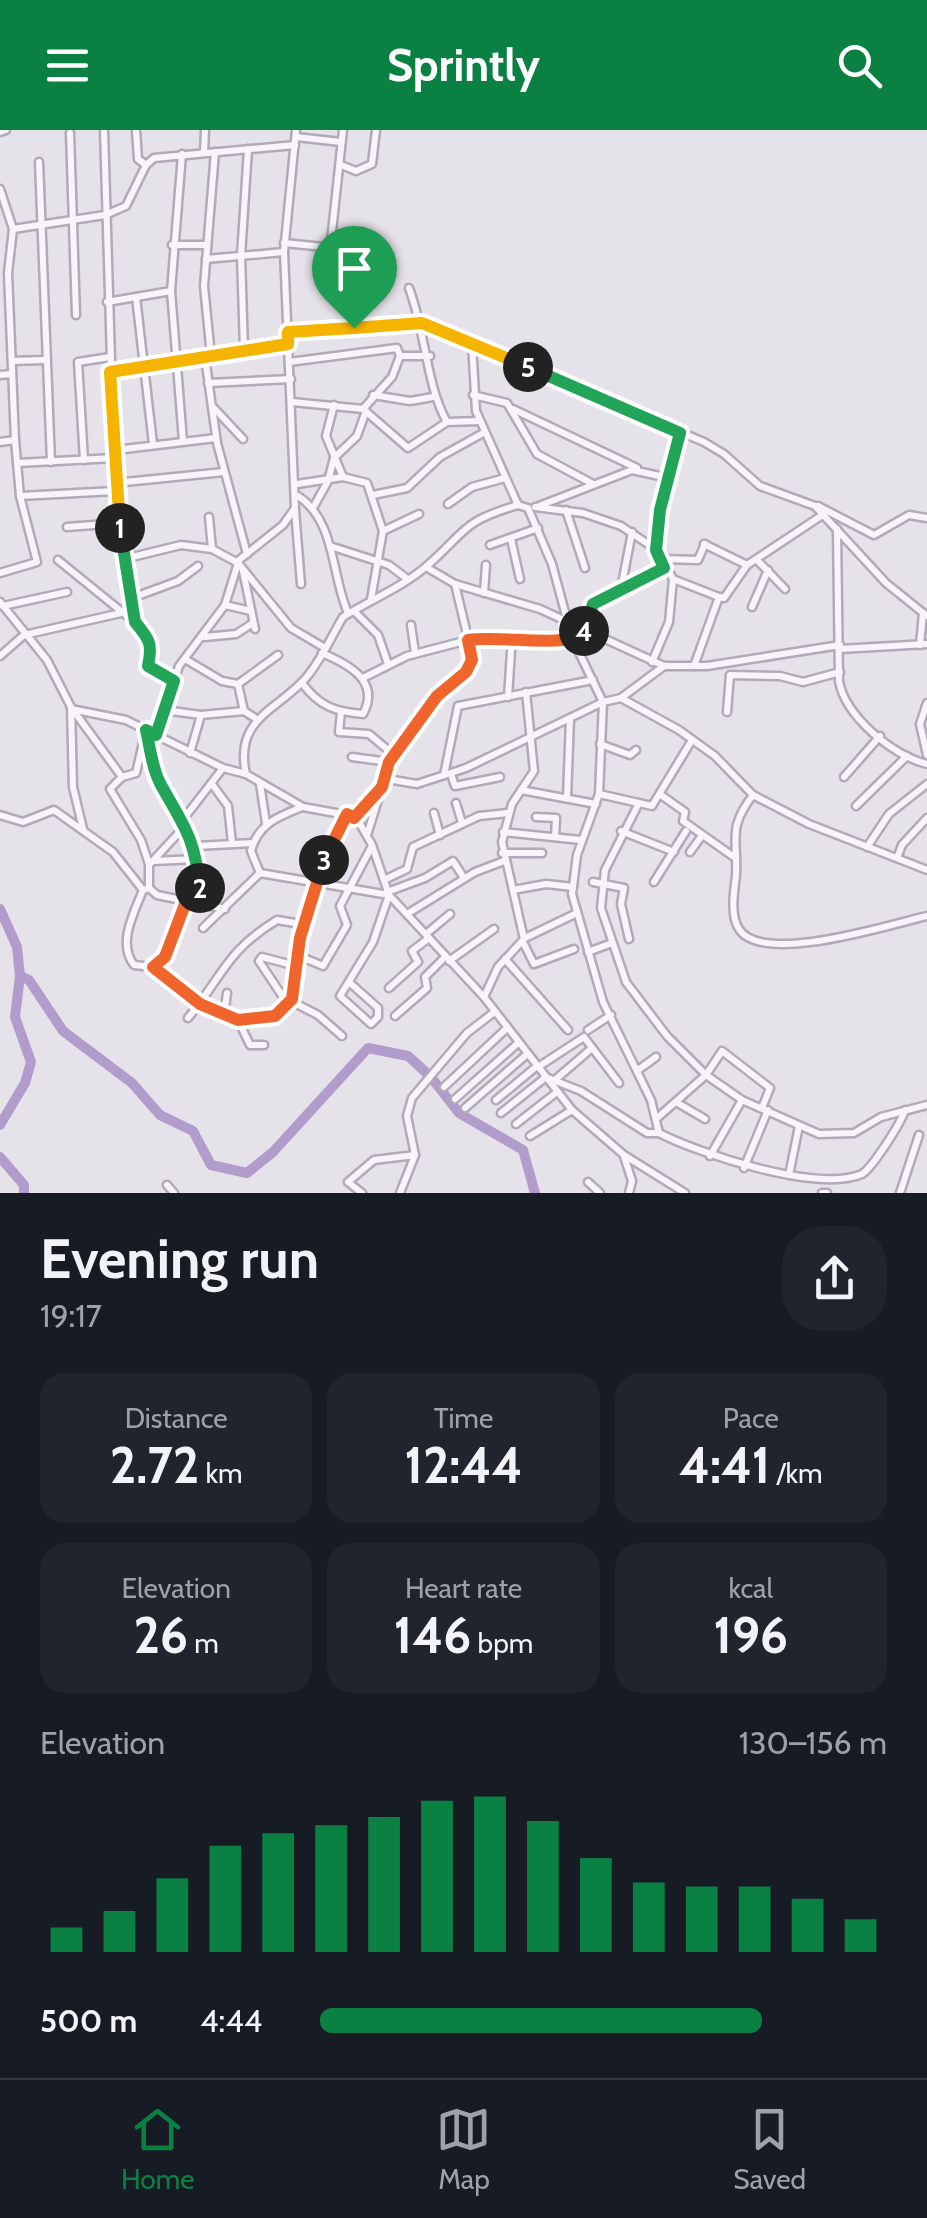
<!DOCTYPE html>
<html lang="en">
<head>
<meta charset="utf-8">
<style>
  :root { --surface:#171b24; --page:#20242c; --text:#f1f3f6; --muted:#9ea1a6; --line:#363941; --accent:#0b8043 }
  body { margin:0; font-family:Cabin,sans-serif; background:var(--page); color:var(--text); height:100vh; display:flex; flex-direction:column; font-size:38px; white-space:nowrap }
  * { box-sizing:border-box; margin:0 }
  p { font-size:32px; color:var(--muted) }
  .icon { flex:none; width:55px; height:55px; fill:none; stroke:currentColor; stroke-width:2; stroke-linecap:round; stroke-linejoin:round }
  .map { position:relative; height:1063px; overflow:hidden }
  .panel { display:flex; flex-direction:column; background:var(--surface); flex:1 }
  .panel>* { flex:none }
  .pin { position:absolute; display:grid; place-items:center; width:85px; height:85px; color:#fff; margin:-102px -42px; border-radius:50% 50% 50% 0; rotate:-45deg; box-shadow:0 0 10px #0007 }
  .pin .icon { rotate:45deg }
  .km { position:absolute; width:50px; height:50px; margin:-25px; border-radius:50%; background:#222; color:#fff; font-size:28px; line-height:50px; text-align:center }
  .round { display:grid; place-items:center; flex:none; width:105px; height:105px; border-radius:40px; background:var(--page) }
  .overview { display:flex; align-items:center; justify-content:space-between; height:170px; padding:0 40px }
  h1 { font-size:55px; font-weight:700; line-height:75px }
  .figures { display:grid; grid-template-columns:repeat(3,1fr); gap:15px; height:170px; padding:10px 40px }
  .figures div { display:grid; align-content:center; border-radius:25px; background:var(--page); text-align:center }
  .figures b { font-size:50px; font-weight:700 }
  .figures small { font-size:28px; font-weight:400 }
  .figures p { font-size:28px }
  .chart { height:280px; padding:20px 40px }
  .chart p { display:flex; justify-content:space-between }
  .chart svg { width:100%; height:180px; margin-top:10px; stroke:var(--accent); stroke-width:6 }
  ul { padding:0 40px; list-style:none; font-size:32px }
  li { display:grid; grid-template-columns:160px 120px 1fr; align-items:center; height:75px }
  li i { height:25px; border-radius:12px; background:var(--accent) }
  header { display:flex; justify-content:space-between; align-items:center; height:130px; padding:0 40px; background:var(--accent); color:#fff; font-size:45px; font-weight:700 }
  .tab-bar { display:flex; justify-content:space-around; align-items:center; height:140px; border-top:2px solid var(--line); background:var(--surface); font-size:28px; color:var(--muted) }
  .tab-bar a { display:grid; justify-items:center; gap:5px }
  .tab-bar .active { color:var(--accent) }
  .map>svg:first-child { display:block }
</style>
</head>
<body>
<header><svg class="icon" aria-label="menu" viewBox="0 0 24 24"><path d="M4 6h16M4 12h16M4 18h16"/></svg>Sprintly<svg class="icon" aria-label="search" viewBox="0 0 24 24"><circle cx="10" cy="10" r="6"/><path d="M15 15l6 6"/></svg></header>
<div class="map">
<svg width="927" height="1063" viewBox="0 0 927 1063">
  <rect width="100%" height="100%" fill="#e6e2ea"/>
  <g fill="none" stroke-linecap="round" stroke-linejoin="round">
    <g stroke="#b19ccb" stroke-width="10">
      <path d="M 0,779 L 17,817 L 20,846 L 15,887 L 31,932 L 25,953 L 0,995"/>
      <path d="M 20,846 L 29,850 L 63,901 L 132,953 L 160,985 L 193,1001 L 211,1035 L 247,1043 L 273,1022 L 368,918 L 408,926 L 431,947 L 459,983 L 523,1020 L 535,1063"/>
      <path d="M 0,1027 L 24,1055 L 24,1063"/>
    </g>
    <defs>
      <g id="minor">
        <path d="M 104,0 L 115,361 L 135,492"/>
        <path d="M 136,0 L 138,29 L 146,35"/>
        <path d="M 296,0 L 284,122 L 295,378 L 283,395 L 239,430 L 225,475 L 179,536 L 156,605 L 223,638 L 246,644 L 303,677 L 347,685 L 359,692 L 372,715 L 389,765 L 484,867 L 572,980 L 624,1025 L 685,1063"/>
        <path d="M 0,2 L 6,0"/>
        <path d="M 70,3 L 76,185"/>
        <path d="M 296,7 L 341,12"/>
        <path d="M 204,23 L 205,0"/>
        <path d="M 39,32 L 51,332"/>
        <path d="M 341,35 L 356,41 L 372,34 L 376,0"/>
        <path d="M 0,59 L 13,99"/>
        <path d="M 284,113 L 324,117 L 331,111 L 343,0"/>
        <path d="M 172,115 L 207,115"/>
        <path d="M 206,129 L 284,122"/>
        <path d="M 409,158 C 426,203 426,255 447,292"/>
        <path d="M 171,161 L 182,24"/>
        <path d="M 136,167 L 153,314"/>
        <path d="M 107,172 L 171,161 L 183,311"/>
        <path d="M 288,202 L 422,193 L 704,312 L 724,324 L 760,356 L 815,376 L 886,453 L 927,486"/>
        <path d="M 472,213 L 476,281 L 518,375 L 528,378 L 552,434 L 572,508 L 603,572 L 599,664 L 577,725 L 572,764 L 603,872 L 651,970 L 659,1003"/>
        <path d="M 244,219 L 241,126 L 248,19"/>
        <path d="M 211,226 L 204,156 L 215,22"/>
        <path d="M 401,226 L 430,226"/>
        <path d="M 205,227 L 217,313 L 247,424"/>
        <path d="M 12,231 L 44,230"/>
        <path d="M 289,232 L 397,218 L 400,226 L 392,247 L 363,279"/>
        <path d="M 110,242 L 288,214"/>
        <path d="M 0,245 L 12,244"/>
        <path d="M 208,253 L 291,249"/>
        <path d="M 373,265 L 410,271 L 433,267"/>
        <path d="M 473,265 L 507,273 L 537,324 L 593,354"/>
        <path d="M 292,272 L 363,279 L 408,318 L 447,292 L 480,291"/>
        <path d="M 334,275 L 326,306 L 343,347"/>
        <path d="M 212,276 L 243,309"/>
        <path d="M 513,279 L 637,338"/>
        <path d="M 0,312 L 15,310"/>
        <path d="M 116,320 L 216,308"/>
        <path d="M 84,330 L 78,232 L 110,227"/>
        <path d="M 17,333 L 115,328"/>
        <path d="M 115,353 L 224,342"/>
        <path d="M 297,354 L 343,347 L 367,353 L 383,401 L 371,469"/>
        <path d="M 373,365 L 407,358 L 440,327 L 485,302"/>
        <path d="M 20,366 L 115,361"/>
        <path d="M 298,366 C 336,391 331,445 348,483"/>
        <path d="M 448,374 L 472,357 L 505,348"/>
        <path d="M 539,376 L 632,340 L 669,348"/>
        <path d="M 818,376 L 874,405 L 909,385 L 927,388"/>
        <path d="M 535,377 L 583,383 L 621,396 L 657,420 L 673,449 L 719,467 L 694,536"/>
        <path d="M 313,378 L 328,351 L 334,328 L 357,306 L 366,281"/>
        <path d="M 295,380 L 301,454"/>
        <path d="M 566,380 L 585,438"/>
        <path d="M 209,387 L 212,419"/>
        <path d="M 67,397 L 120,393"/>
        <path d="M 837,399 L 839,551 C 845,586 893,626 927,634"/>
        <path d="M 383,401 L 419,384"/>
        <path d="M 511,409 L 520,449"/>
        <path d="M 704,414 L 747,435"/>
        <path d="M 490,415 L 538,398"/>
        <path d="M 330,416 L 389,435 L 406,448"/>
        <path d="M 657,420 L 660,380 L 680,303"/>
        <path d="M 124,429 L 181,415 L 212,419 L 238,433 L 291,498 L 325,518"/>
        <path d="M 663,429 L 698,430 L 705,414"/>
        <path d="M 58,430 L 148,503 L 152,517 L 148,536 L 175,551"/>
        <path d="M 757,430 L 785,459"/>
        <path d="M 426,437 L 455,454 L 540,479 L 664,536 L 707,536 L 840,515"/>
        <path d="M 243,441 L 255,499"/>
        <path d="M 0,443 L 37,432 L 20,366 L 15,310 L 8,143 L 13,99 L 105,85 L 126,76 L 146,35 L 154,28 L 295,15"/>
        <path d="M 621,459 L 632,402"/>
        <path d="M 484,463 L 486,435"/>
        <path d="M 719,467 L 724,468 L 747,435 L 824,384"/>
        <path d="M 132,468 L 178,451 L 198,436"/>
        <path d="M 0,472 L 47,530 L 71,577 L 122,647 L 110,659 L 141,710 L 149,734"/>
        <path d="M 225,475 L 251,481"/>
        <path d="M 3,476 L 67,462"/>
        <path d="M 752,477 L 768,440"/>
        <path d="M 356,483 L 378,505 L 388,534"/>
        <path d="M 411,495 L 415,523"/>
        <path d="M 583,502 L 593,474 L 664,439"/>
        <path d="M 205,507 L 236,504 L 253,493"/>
        <path d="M 920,515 L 923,483"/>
        <path d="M 840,519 L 927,514"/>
        <path d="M 0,526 L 24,505 L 121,483"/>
        <path d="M 185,529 L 222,551 L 238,554 L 278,525"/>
        <path d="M 652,532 L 669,492 L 673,449"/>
        <path d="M 363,548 L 407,526 L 468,510 L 572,508"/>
        <path d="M 302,553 C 319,576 335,582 363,584 C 381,551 348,534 322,523"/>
        <path d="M 238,554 L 244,581 L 255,588"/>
        <path d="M 508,567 L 512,506"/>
        <path d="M 621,568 L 679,600 L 715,626 L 753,665 L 809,694 L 927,740"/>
        <path d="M 927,573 L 920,594 L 927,625"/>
        <path d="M 71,578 L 73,657 L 83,699"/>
        <path d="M 76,580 L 126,590 L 150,602"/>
        <path d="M 164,580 L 201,585 L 244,581"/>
        <path d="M 341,582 L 339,602 L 369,604 L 395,626"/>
        <path d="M 727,582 L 730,545 L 780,546 L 803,552 L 840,542"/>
        <path d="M 600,614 L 630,625 L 636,620"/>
        <path d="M 190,623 L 201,585"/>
        <path d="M 352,627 L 389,632"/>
        <path d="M 246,644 C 234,589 276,581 305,549 C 321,531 331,507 343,487 C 368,471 405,456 429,434 C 467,400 463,391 518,375"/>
        <path d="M 451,644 L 455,656 L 500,647"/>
        <path d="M 444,645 L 458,576 L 593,550"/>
        <path d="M 122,647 L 136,643 L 146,600 L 160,654 L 185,690"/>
        <path d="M 844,647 L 880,606"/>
        <path d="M 387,649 L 417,654 L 466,638 L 603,572 L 621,568 L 664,536"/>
        <path d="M 212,654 L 228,676 L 232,713"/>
        <path d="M 260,654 L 266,693"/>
        <path d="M 521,660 L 596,674"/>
        <path d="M 599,664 L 652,676 L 692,610"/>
        <path d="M 661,665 L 685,682 L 683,691 L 734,727"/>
        <path d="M 753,665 C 727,699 738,709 736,746 C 734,761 730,786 739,799 C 762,836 891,794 927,786"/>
        <path d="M 567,668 L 570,589"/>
        <path d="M 456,673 L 462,693"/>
        <path d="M 639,673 L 605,740 L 601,778 L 626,852 L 667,906 L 706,945 L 742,970 L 819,1004 L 854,1003 L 881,987 L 927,975"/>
        <path d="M 856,676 L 907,626"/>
        <path d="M 302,677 C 277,687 258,694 251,721 L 260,743 L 389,765 L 373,812 L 340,866 L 371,894 L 378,887 L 378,878 L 349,852"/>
        <path d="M 434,683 L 440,705"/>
        <path d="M 0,685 L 23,692 L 54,680 L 113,722 L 143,760"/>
        <path d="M 354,687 L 382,657 L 389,632 L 421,588 L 470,535 L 471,521 L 455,454"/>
        <path d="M 536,687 L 556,688 L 555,707"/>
        <path d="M 186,695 L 149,735 L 149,758 L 143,760 C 134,783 117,813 134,835 L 153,837 L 200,874 L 238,890 L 275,886 L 292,869 L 300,807 L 322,735 L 347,685"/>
        <path d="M 621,701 L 674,722"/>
        <path d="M 368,702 L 382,657"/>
        <path d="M 503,702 L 581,710"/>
        <path d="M 196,716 L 253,713"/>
        <path d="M 867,717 L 889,684 L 927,654"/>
        <path d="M 690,722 L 701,707"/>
        <path d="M 502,723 L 542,723"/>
        <path d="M 897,728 L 902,715 L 927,688"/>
        <path d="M 153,731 L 197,729"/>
        <path d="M 384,750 L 407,739 L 413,717 L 479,686 L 508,683"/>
        <path d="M 593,752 L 624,758 L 621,774 L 629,809"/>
        <path d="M 654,752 L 686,701"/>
        <path d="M 149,758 L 157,765 L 225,779"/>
        <path d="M 513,760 L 546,754 L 573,757"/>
        <path d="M 387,762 L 425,748 L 453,731 L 464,748"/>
        <path d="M 201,773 L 196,716 L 185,687 L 223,638"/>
        <path d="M 407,784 L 475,742 L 504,731"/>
        <path d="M 203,798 L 260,743"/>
        <path d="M 426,804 L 450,784"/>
        <path d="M 525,808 L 577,783"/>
        <path d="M 523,812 L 534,834 L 574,819"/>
        <path d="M 588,822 L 612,813"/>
        <path d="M 297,825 L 323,836 L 347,795 L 340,776 L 372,716"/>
        <path d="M 505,829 L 568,900"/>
        <path d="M 449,831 L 494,799"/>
        <path d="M 296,836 L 262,827 L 259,831 L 283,867 L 318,885 L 342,906"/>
        <path d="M 154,837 L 165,827 L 187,769"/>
        <path d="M 389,858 L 418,832 L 412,821 L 429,808"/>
        <path d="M 484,867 L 498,837 L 524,809 L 502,712 L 512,674 L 534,641 L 526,562"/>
        <path d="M 224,885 L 227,863"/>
        <path d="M 395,886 L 427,858 L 425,847 L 445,827"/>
        <path d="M 188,888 C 223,846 225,822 277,790 L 307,795"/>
        <path d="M 238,890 L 250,915 L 264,915"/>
        <path d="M 588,900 L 611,885"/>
        <path d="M 538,937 L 584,907 L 619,953"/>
        <path d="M 638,940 L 656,927"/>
        <path d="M 548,948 L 581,961 L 647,1003 L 659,1003 C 700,1024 818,1063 862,1044 C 873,1037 901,993 905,980"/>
        <path d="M 556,949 L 592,918"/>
        <path d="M 444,957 L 506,899"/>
        <path d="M 455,969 L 517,914"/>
        <path d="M 496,970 L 537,936"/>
        <path d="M 676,972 L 705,989"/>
        <path d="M 465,978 L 526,925"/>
        <path d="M 501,983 L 546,947"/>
        <path d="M 656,989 L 706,945 L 722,921 L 770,958 L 762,978"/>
        <path d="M 516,994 L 557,962"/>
        <path d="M 530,1006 L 572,980"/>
        <path d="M 624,1026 L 632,1051 L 629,1063"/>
        <path d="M 710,1026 L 742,970"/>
        <path d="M 744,1038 L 768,980"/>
        <path d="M 789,1045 L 799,996"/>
        <path d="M 588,1052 L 600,1063"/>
        <path d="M 167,1055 L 174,1063"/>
        <path d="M 362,1063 L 348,1052 L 374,1030 L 415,1025"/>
        <path d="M 400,1063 L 415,1025 L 407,986 L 412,968 L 467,903 L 493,883"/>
        <path d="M 822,1063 L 827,1063"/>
        <path d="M 900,1063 L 919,1005"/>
      </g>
    </defs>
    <use href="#minor" stroke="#b2aab8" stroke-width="11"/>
    <use href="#minor" stroke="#f7f5f9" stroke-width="6"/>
  </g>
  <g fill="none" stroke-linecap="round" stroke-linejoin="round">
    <defs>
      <path id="split-1" d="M 120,398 L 110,242 L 288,214 L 288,202 L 354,198"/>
      <path id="split-2" d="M 120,398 L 135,492 C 149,509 153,513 148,536 L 174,551 L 156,605 L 146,600 C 150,617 152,639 161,655 C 185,698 194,706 200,758"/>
      <path id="split-3" d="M 200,758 L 202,773 L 187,769 L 165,827 L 153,837 L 200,874 L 238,890 L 275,886 L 292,869 L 300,808 L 324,730"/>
      <path id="split-4" d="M 324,730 L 347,684 L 354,688 L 382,657 L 389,632 L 437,566 L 466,542 L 472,530 L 468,510 C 500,506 548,515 572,508 L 568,495 L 584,501"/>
      <path id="split-5" d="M 528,237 L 680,303 L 660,380 L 656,420 L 664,438 L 593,474 L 584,501"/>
      <path id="split-6" d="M 354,198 L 422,193 L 528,237"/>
    </defs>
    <use href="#split-1" stroke="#fff" stroke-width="20"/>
    <use href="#split-2" stroke="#fff" stroke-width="20"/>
    <use href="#split-3" stroke="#fff" stroke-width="20"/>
    <use href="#split-4" stroke="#fff" stroke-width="20"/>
    <use href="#split-5" stroke="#fff" stroke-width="20"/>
    <use href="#split-6" stroke="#fff" stroke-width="20"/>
    <use href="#split-1" stroke="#f5b400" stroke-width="12"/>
    <use href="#split-2" stroke="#22a559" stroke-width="12"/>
    <use href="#split-3" stroke="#f0652b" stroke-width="12"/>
    <use href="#split-4" stroke="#f0652b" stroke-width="12"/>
    <use href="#split-5" stroke="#22a559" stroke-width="12"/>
    <use href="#split-6" stroke="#f5b400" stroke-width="12"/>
  </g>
</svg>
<div class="pin" style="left:354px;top:198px;background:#1e9e55"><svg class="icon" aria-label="arrive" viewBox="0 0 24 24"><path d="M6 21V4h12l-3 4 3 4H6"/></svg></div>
<b class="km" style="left:120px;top:398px">1</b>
<b class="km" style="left:200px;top:758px">2</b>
<b class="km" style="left:324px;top:730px">3</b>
<b class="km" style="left:584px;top:501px">4</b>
<b class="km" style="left:528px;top:237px">5</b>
</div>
<section class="panel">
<div class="overview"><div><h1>Evening run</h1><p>19:17</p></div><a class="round"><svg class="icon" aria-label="share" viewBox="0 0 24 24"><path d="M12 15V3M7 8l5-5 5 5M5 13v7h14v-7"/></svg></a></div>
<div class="figures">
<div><p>Distance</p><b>2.72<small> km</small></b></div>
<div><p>Time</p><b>12:44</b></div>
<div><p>Pace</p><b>4:41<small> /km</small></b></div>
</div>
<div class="figures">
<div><p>Elevation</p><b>26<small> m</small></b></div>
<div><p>Heart rate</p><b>146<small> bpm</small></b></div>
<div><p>kcal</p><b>196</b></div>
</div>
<div class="chart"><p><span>Elevation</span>130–156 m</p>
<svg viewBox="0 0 160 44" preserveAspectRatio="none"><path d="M5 44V38M15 44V34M25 44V26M35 44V18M45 44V15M55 44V13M65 44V11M75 44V7M85 44V6M95 44V12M105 44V21M115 44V27M125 44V28M135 44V28M145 44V31M155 44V36"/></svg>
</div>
<ul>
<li><b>500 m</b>4:44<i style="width:78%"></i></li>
</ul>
</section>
<nav class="tab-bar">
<a class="active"><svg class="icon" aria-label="home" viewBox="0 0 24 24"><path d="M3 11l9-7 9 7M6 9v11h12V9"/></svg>Home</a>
<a><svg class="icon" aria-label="map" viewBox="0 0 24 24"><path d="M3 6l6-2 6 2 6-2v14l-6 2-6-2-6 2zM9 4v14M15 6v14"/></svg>Map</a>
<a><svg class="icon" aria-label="saved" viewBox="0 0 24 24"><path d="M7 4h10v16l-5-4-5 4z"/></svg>Saved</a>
</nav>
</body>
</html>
